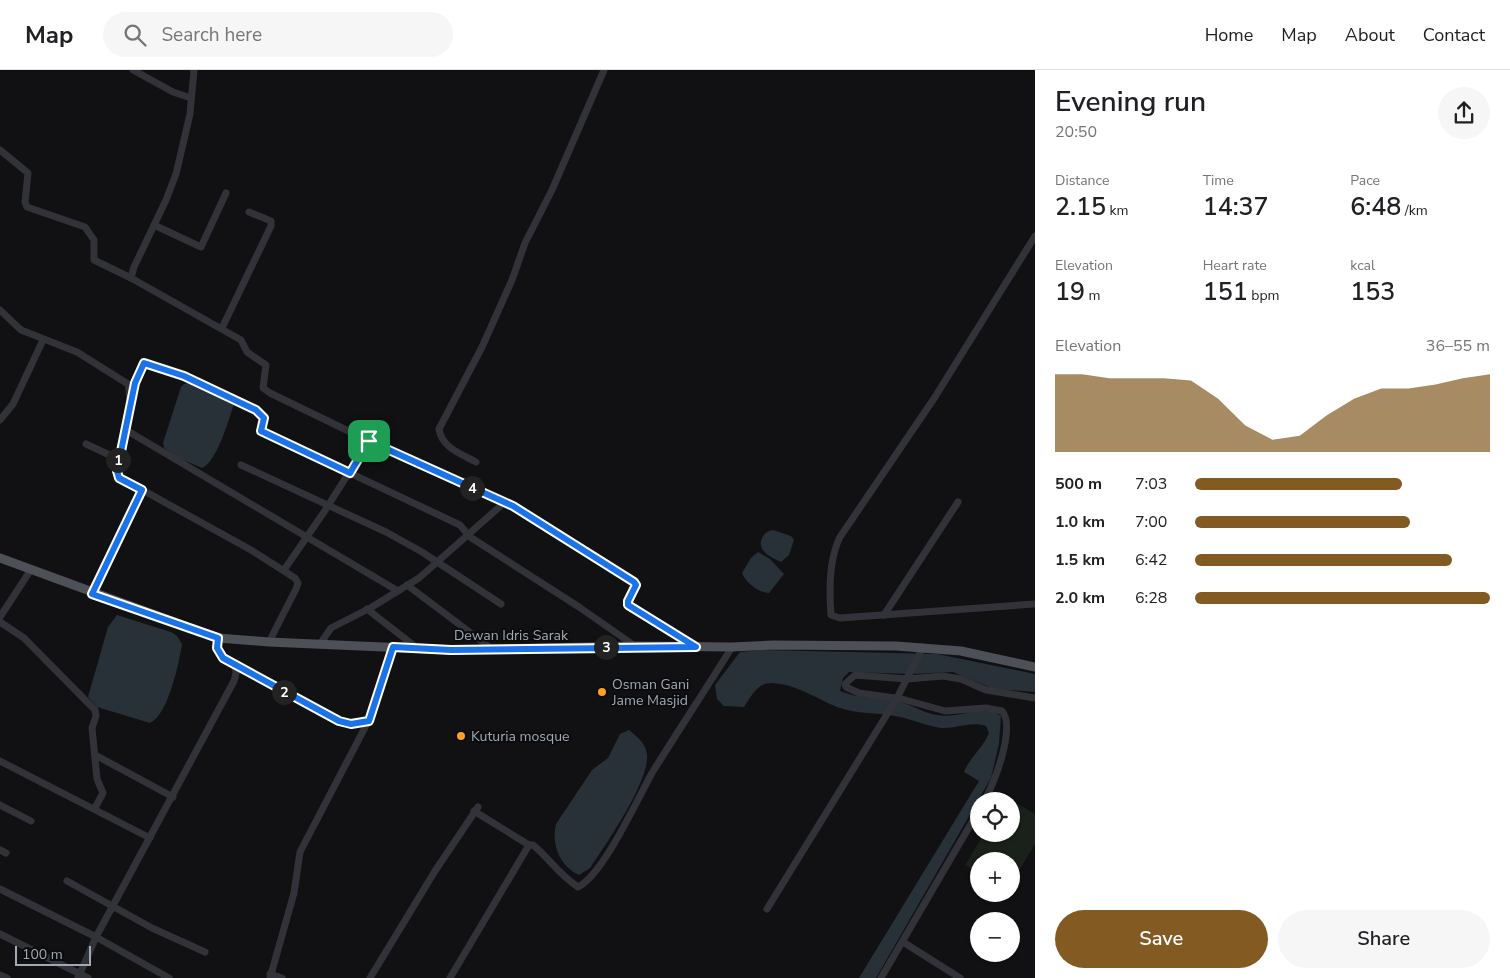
<!DOCTYPE html>
<html lang="en">
<head>
<meta charset="utf-8">
<style>
  :root { --surface:#fff; --page:#f6f6f6; --text:#202124; --muted:#757577; --line:#e0e0e0; --accent:#835b22 }
  body { margin:0; font-family:"Nunito Sans",sans-serif; background:var(--page); color:var(--text); height:100vh; display:flex; flex-direction:column; font-size:19px; white-space:nowrap }
  * { box-sizing:border-box; margin:0 }
  p { font-size:16px; color:var(--muted) }
  .icon { flex:none; width:28px; height:28px; fill:none; stroke:currentColor; stroke-width:2; stroke-linecap:round; stroke-linejoin:round }
  .map { position:relative; flex:1; overflow:hidden }
  .drawer { display:flex; flex-direction:column; background:var(--surface); width:475px }
  .drawer>* { flex:none }
  .tools { position:absolute; left:970px; top:722px; display:grid; gap:10px }
  .tools a { display:grid; place-items:center; width:50px; height:50px; border-radius:50%; background:var(--surface); box-shadow:0 1px 4px #0004; font-size:25px }
  .scale { position:absolute; left:15px; bottom:12px; width:76px; box-sizing:border-box; padding-left:5px; border:2px solid #a1a9b4; border-top:0; font-size:14px; line-height:18px; white-space:nowrap; color:#a1a9b4; -webkit-text-stroke:4px #0c0c0e; paint-order:stroke }
  .pin { position:absolute; display:grid; place-items:center; width:42px; height:42px; color:#fff; margin:-21px; border-radius:10px; box-shadow:0 2px 8px #0006 }
  .km { position:absolute; width:25px; height:25px; margin:-12px; border-radius:50%; background:#222; color:#fff; font-size:14px; line-height:25px; text-align:center }
  .round { display:grid; place-items:center; flex:none; width:52px; height:52px; border-radius:26px; background:var(--page) }
  .head { display:flex; align-items:center; justify-content:space-between; height:85px; padding:0 20px }
  h1 { font-size:28px; font-weight:600; line-height:38px }
  .metrics { display:grid; grid-template-columns:repeat(3,1fr); gap:8px; height:85px; padding:5px 20px }
  .metrics div { display:grid; align-content:center }
  .metrics b { font-size:25px; font-weight:600 }
  .metrics small { font-size:14px; font-weight:400 }
  .metrics p { font-size:14px }
  .chart { height:140px; padding:10px 20px }
  .chart p { display:flex; justify-content:space-between }
  .chart svg { width:100%; height:90px; margin-top:5px; fill:var(--accent); opacity:.7 }
  .primary-button { display:flex; gap:10px; margin-top:auto; padding:10px 20px }
  .primary-button a { flex:1; height:58px; border-radius:30px; background:var(--accent); color:#fff; font-size:20px; font-weight:600; line-height:58px; text-align:center }
  .primary-button a+a { background:var(--page); color:var(--text) }
  ul { padding:0 20px; list-style:none; font-size:16px }
  li { display:grid; grid-template-columns:80px 60px 1fr; align-items:center; height:38px }
  li i { height:12px; border-radius:6px; background:var(--accent) }
  header { display:flex; align-items:center; gap:30px; box-sizing:border-box; height:70px; padding:0 25px; background:var(--surface); border-bottom:1px solid var(--line) }
  header strong { font-size:24px }
  nav { display:flex; gap:28px; margin-inline-start:auto; font-size:18px }
  .search { width:350px; height:45px; background:var(--page); display:flex; align-items:center; gap:12px; box-sizing:border-box; padding:0 18px; border-radius:28px; color:var(--muted); font-size:19px }
  main { display:flex; flex:1; min-height:0 }
  .map>svg:first-child { display:block }
</style>
</head>
<body>
<header>
<strong>Map</strong>
<div class="search"><svg class="icon" aria-label="search" viewBox="0 0 24 24"><circle cx="10" cy="10" r="6"/><path d="M15 15l6 6"/></svg>Search here</div>
<nav><a>Home</a><a>Map</a><a>About</a><a>Contact</a></nav>
</header>
<main>
<div class="map">
<svg width="1035" height="908" viewBox="0 0 1035 908">
  <rect width="100%" height="100%" fill="#111113"/>
  <path fill="#19211a" d="M 1006,727 L 1035,744 L 1035,774 L 1011,814 L 1011,791 L 979,791 L 979,803 L 965,795 L 984,764 L 1011,764 L 1011,731 L 1003,731 Z"/>
  <g fill="#273137">
    <path d="M 192,312 L 234,334 C 229,349 217,392 202,398 L 176,387 L 164,378 L 163,373 L 181,317 L 184,314 Z"/>
    <path d="M 773,460 L 791,466 L 794,470 L 789,485 L 781,492 C 770,487 755,480 763,466 C 766,462 768,461 773,460 Z"/>
    <path d="M 758,482 L 770,489 L 784,504 L 769,523 C 759,523 745,512 742,503 L 751,488 Z"/>
    <path d="M 117,545 L 171,562 L 177,566 L 182,574 C 179,593 168,645 150,653 L 97,637 L 88,627 L 108,557 Z"/>
    <path d="M 763,580 L 937,584 L 1035,604 L 1035,622 L 994,619 L 953,602 L 911,604 L 849,602 L 843,608 L 840,621 C 859,629 878,627 897,631 C 911,634 923,643 937,645 C 959,649 982,634 1001,646 L 999,674 L 991,708 L 876,908 L 859,908 L 979,711 L 964,702 C 970,687 983,678 989,663 L 986,656 C 972,651 956,659 941,658 C 927,656 914,650 900,647 C 883,643 864,644 847,640 C 822,634 801,614 771,613 C 757,613 751,627 744,637 L 724,636 L 717,629 L 715,615 L 740,582 Z"/>
    <path d="M 629,660 C 637,667 645,672 647,684 C 650,711 606,774 590,798 L 579,805 C 560,796 551,775 556,754 L 592,700 L 608,688 L 620,664 Z"/>
  </g>
  <g fill="none" stroke-linecap="round" stroke-linejoin="round">
    <g stroke="#323338" stroke-width="7">
      <path d="M 133,0 L 173,22 L 191,28"/>
      <path d="M 194,0 L 190,44 L 176,104 L 166,130 L 134,197 L 131,208 L 241,270 L 247,282 L 266,295 L 263,318 L 270,323 L 369,371 L 324,442 L 284,500"/>
      <path d="M 0,80 L 28,103 L 25,132 L 27,137 L 85,157 L 94,170 L 94,190 L 131,208"/>
      <path d="M 154,155 L 201,177 L 226,123"/>
      <path d="M 1035,166 L 935,327 L 840,467 C 829,489 829,520 831,545 L 840,548 L 1035,534"/>
      <path d="M 0,240 L 21,260 L 77,282 L 128,314 C 136,346 111,387 119,407 L 251,480 L 295,508 L 298,513 L 296,519 L 269,572"/>
      <path d="M 222,258 L 271,156 L 271,151 L 249,142"/>
      <path d="M 131,327 L 135,313 L 144,293 L 148,293 L 184,306 L 262,345 L 264,351 L 261,361 L 460,455 L 470,467 L 579,537 L 635,576"/>
      <path d="M 0,350 L 13,334 L 43,270"/>
      <path d="M 126,360 L 398,521"/>
      <path d="M 369,371 L 513,436 L 634,512 L 636,515 L 628,531 L 628,535 L 696,577"/>
      <path d="M 86,374 L 118,389"/>
      <path d="M 476,392 C 461,384 442,378 439,359 L 482,277 L 512,210 L 525,173 L 552,120 L 604,0"/>
      <path d="M 241,395 L 386,462 L 422,482 L 501,534"/>
      <path d="M 407,515 L 492,579"/>
      <path d="M 92,524 L 142,420"/>
      <path d="M 367,539 L 417,578"/>
      <path d="M 884,545 L 958,432"/>
      <path d="M 0,547 L 30,501"/>
      <path d="M 0,552 L 24,568 L 95,640 L 96,646 L 92,658 L 97,709 L 103,723 L 95,738"/>
      <path d="M 218,568 C 217,583 223,588 235,596 L 339,651 L 351,655 L 369,651"/>
      <path d="M 320,574 L 331,558 L 372,537 L 419,508 L 505,432"/>
      <path d="M 97,686 L 173,727"/>
      <path d="M 0,691 L 150,768"/>
      <path d="M 984,731 C 994,715 1016,657 1002,641 L 986,638 L 945,641 L 902,629 L 859,623 L 846,617 L 845,614 L 855,605 L 907,609 L 943,606 L 961,609 L 986,620 L 1035,628"/>
      <path d="M 0,735 L 31,751"/>
      <path d="M 474,741 L 529,775"/>
      <path d="M 0,780 L 6,783"/>
      <path d="M 67,811 L 152,858 L 205,882"/>
      <path d="M 0,819 L 96,867 L 169,908"/>
      <path d="M 767,839 L 897,628 L 923,577"/>
      <path d="M 0,864 L 88,908"/>
      <path d="M 903,872 L 960,908"/>
      <path d="M 270,904 L 282,908"/>
      <path d="M 0,905 L 7,908"/>
      <path d="M 78,908 L 96,867 L 234,611 L 236,603 L 235,596"/>
      <path d="M 270,908 L 294,823 L 300,782 L 372,644 L 393,577"/>
      <path d="M 370,908 L 435,801 L 478,737"/>
      <path d="M 450,908 L 529,775 L 533,775 C 549,788 560,806 578,817 C 603,805 637,730 652,703 C 678,661 706,619 732,577"/>
      <path d="M 881,908 L 979,740"/>
    </g>
    <path stroke="#4e5057" stroke-width="9" d="M 0,488 L 218,568 L 269,572 L 451,580 L 635,576 L 732,577 L 773,575 L 896,576 L 961,581 L 1035,597"/>
  </g>
  <g fill="none" stroke-linecap="round" stroke-linejoin="round">
    <defs>
      <path id="route" d="M 144,293 L 184,306 L 256,340 L 264,348 L 261,361 L 350,403 L 369,371 L 513,436 L 634,512 L 636,515 L 628,531 L 628,535 L 696,577 L 451,580 L 393,577 L 369,651 L 351,654 L 339,651 L 223,588 L 217,578 L 218,568 L 92,524 L 142,420 L 119,408 L 117,401 L 135,313 Z"/>
    </defs>
    <use href="#route" stroke="#fff" stroke-width="10"/>
    <use href="#route" stroke="#1a73e8" stroke-width="6"/>
  </g>
  <g fill="#fda21f" stroke="#0c0c0e" stroke-width="2">
    <circle cx="602" cy="622" r="5"/>
    <circle cx="461" cy="666" r="5"/>
  </g>
  <g text-anchor="middle" dominant-baseline="central" stroke-width="4" stroke-linejoin="round" paint-order="stroke">
    <g font-size="14" fill="#a1a9b4" stroke="#0c0c0e">
      <text x="511" y="565">Dewan Idris Sarak</text>
    </g>
    <g font-size="14" fill="#a1a9b4" stroke="#0c0c0e" text-anchor="start">
      <text x="612" y="614">Osman Gani<tspan x="612" dy="16">Jame Masjid</tspan></text>
      <text x="471" y="666">Kuturia mosque</text>
    </g>
  </g>
</svg>
<div class="tools">
<a><svg class="icon" aria-label="locate" viewBox="0 0 24 24"><circle cx="12" cy="12" r="6"/><path d="M12 2v4M12 18v4M2 12h4M18 12h4"/></svg></a>
<a>+</a>
<a>−</a>
</div>
<div class="scale">100 m</div>
<div class="pin" style="left:369px;top:371px;background:#1e9e55"><svg class="icon" aria-label="arrive" viewBox="0 0 24 24"><path d="M6 21V4h12l-3 4 3 4H6"/></svg></div>
<b class="km" style="left:118px;top:390px">1</b>
<b class="km" style="left:284px;top:622px">2</b>
<b class="km" style="left:606px;top:577px">3</b>
<b class="km" style="left:472px;top:418px">4</b>
</div>
<section class="drawer">
<div class="head"><div><h1>Evening run</h1><p>20:50</p></div><a class="round"><svg class="icon" aria-label="share" viewBox="0 0 24 24"><path d="M12 15V3M7 8l5-5 5 5M5 13v7h14v-7"/></svg></a></div>
<div class="metrics">
<div><p>Distance</p><b>2.15<small> km</small></b></div>
<div><p>Time</p><b>14:37</b></div>
<div><p>Pace</p><b>6:48<small> /km</small></b></div>
</div>
<div class="metrics">
<div><p>Elevation</p><b>19<small> m</small></b></div>
<div><p>Heart rate</p><b>151<small> bpm</small></b></div>
<div><p>kcal</p><b>153</b></div>
</div>
<div class="chart"><p><span>Elevation</span>36–55 m</p>
<svg viewBox="0 0 160 44" preserveAspectRatio="none"><path d="M0 44V6L10 6L20 8L30 8L40 8L50 9L60 18L70 31L80 38L90 36L100 26L110 18L120 13L130 13L140 11L150 8L160 6V44z"/></svg>
</div>
<ul>
<li><b>500 m</b>7:03<i style="width:70%"></i></li>
<li><b>1.0 km</b>7:00<i style="width:73%"></i></li>
<li><b>1.5 km</b>6:42<i style="width:87%"></i></li>
<li><b>2.0 km</b>6:28<i style="width:100%"></i></li>
</ul>
<div class="primary-button"><a>Save</a><a>Share</a></div>
</section>
</main>
</body>
</html>
